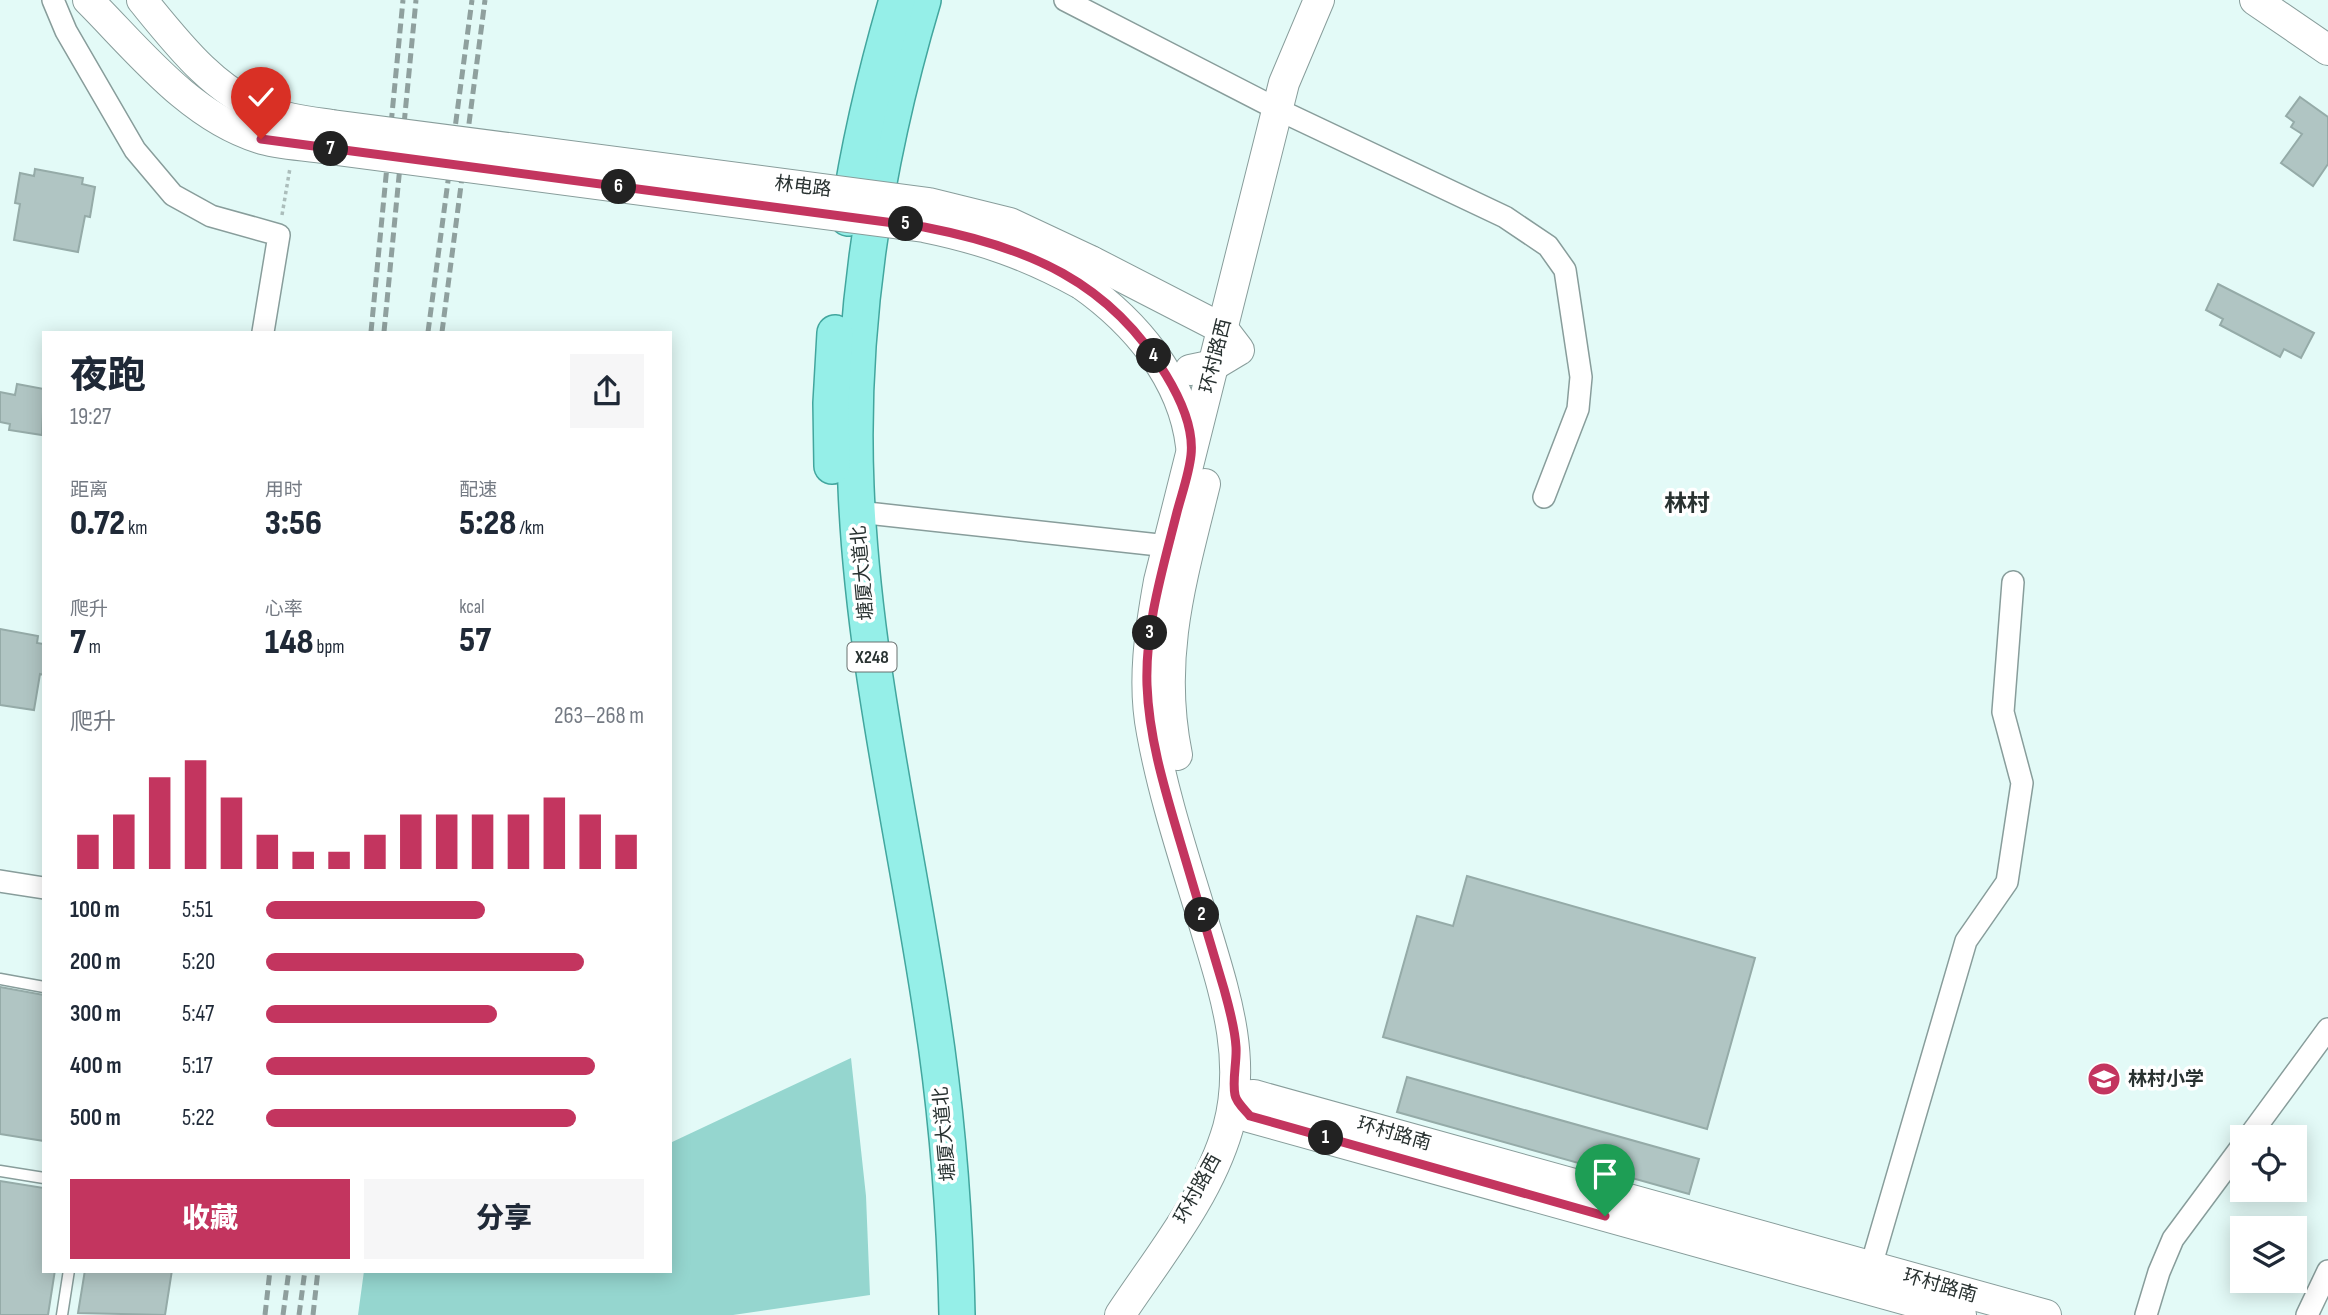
<!DOCTYPE html>
<html lang="zh">
<head>
<meta charset="utf-8">
<style>
  :root { --surface:#fff; --page:#f6f6f7; --text:#1f2937; --muted:#747a83; --accent:#c3355f }
  body { margin:0; font-family:"Sofia Sans Condensed","Noto Sans SC",sans-serif; background:var(--page); color:var(--text); height:100vh; display:flex; flex-direction:column; font-size:26px; white-space:nowrap }
  * { box-sizing:border-box; margin:0 }
  p { font-size:23px; color:var(--muted) }
  .icon { flex:none; width:38px; height:38px; fill:none; stroke:currentColor; stroke-width:2; stroke-linecap:round; stroke-linejoin:round }
  .map { position:relative; flex:1; overflow:hidden }
  .panel { position:absolute; left:42px; top:331px; width:630px; height:942px; display:flex; flex-direction:column; background:var(--surface); border-radius:0px; box-shadow:0 4px 18px #0003 }
  .panel>* { flex:none }
  .buttons { position:absolute; left:2230px; top:1125px; display:grid; gap:14px }
  .buttons a { display:grid; place-items:center; width:77px; height:77px; border-radius:0px; background:var(--surface); box-shadow:0 4px 18px #0003; font-size:35px }
  .pin { position:absolute; display:grid; place-items:center; width:60px; height:60px; color:#fff; margin:-72px -30px; border-radius:50% 50% 50% 0; rotate:-45deg; box-shadow:0 0 7px #0007 }
  .pin .icon { rotate:45deg }
  .km { position:absolute; width:35px; height:35px; margin:-18px; border-radius:50%; background:#222; color:#fff; font-size:19px; line-height:35px; text-align:center }
  .round { display:grid; place-items:center; flex:none; width:74px; height:74px; border-radius:0px; background:var(--page) }
  .headline { display:flex; align-items:center; justify-content:space-between; height:119px; padding:0 28px }
  h1 { font-size:38px; font-weight:800; line-height:52px }
  .stats { display:grid; grid-template-columns:repeat(3,1fr); gap:10px; height:119px; padding:7px 28px }
  .stats div { display:grid; align-content:center }
  .stats b { font-size:35px; font-weight:800 }
  .stats small { font-size:19px; font-weight:400 }
  .stats p { font-size:19px }
  .chart { height:196px; padding:14px 28px }
  .chart p { display:flex; justify-content:space-between }
  .chart svg { width:100%; height:126px; margin-top:7px; stroke:var(--accent); stroke-width:6 }
  .primary-button { display:flex; gap:14px; margin-top:auto; padding:14px 28px }
  .primary-button a { flex:1; height:80px; border-radius:0px; background:var(--accent); color:#fff; font-size:28px; font-weight:800; line-height:80px; text-align:center }
  .primary-button a+a { background:var(--page); color:var(--text) }
  ul { padding:0 28px; list-style:none; font-size:23px }
  li { display:grid; grid-template-columns:112px 84px 1fr; align-items:center; height:52px }
  li i { height:18px; border-radius:9px; background:var(--accent) }
  .map>svg:first-child { display:block }
</style>
</head>
<body>
<div class="map">
<svg width="2328" height="1315" viewBox="0 0 2328 1315">
  <rect width="100%" height="100%" fill="#e3faf7"/>
  <path fill="#95d6cf" d="M 851,1058 L 866,1196 L 870,1295 L 733,1315 L 358,1315 L 364,1271 L 670,1270 L 670,1143 Z"/>
  <g fill="#b0c5c3" stroke="#95aba8" stroke-width="2">
    <path d="M 2300,97 L 2328,117 L 2328,164 L 2313,186 L 2281,163 L 2302,134 L 2291,127 L 2294,122 L 2286,116 Z"/>
    <path d="M 35,169 L 83,178 L 82,184 L 95,187 L 90,217 L 85,216 L 78,252 L 14,240 L 20,204 L 15,203 L 20,173 L 34,176 Z"/>
    <path d="M 2218,284 L 2314,333 L 2301,358 L 2284,349 L 2280,357 L 2220,325 L 2223,319 L 2206,310 Z"/>
    <path d="M 17,384 L 44,389 L 42,435 L 9,430 L 10,424 L 0,422 L 0,392 L 15,395 Z"/>
    <path d="M 0,629 L 38,636 L 37,643 L 44,644 L 44,675 L 40,674 L 34,710 L 0,705 Z"/>
    <path d="M 1467,876 L 1755,958 L 1707,1129 L 1383,1037 L 1417,916 L 1453,926 Z"/>
    <path d="M 0,987 L 44,995 L 44,1141 L 0,1134 Z"/>
    <path d="M 1407,1077 L 1699,1159 L 1689,1194 L 1397,1112 Z"/>
    <path d="M 0,1181 L 44,1188 L 44,1270 L 55,1270 L 48,1315 L 0,1315 Z"/>
    <path d="M 85,1270 L 172,1270 L 165,1315 L 78,1313 Z"/>
  </g>
  <g fill="none" stroke-linecap="round" stroke-linejoin="round">
    <defs>
      <g id="lane">
        <path d="M 0,979 L 44,987"/>
        <path d="M 0,1171 L 44,1178"/>
        <path d="M 62,1315 L 69,1270"/>
      </g>
      <g id="street">
        <path d="M 53,0 L 66,31 L 135,150 L 173,195 L 211,216 L 279,235 L 263,332"/>
        <path d="M 1065,0 L 1279,110 L 1505,217 L 1548,246 L 1565,270 L 1581,377 L 1578,409 L 1544,497"/>
        <path d="M 858,512 L 1168,546"/>
        <path d="M 0,881 L 44,888"/>
        <path d="M 2248,1138 L 2328,1029"/>
        <path d="M 1871,1266 L 1966,941 L 2007,882 L 2022,783 L 2003,712 L 2013,582"/>
        <path d="M 2146,1315 L 2159,1272 L 2173,1239 L 2242,1146"/>
        <path d="M 2307,1315 L 2328,1271"/>
      </g>
      <g id="secondary">
        <path d="M 88,0 C 138,50 189,116 259,138 C 280,145 307,145 329,149"/>
        <path d="M 142,0 C 177,43 215,93 269,112 C 289,120 311,122 332,125"/>
        <path d="M 2255,0 L 2328,50"/>
        <path d="M 1091,261 L 1223,329 L 1239,350 L 1214,365 L 1190,370"/>
        <path d="M 1081,284 C 1135,322 1183,378 1191,446"/>
        <path d="M 1177,755 C 1157,657 1182,578 1205,484"/>
        <path d="M 1235,1096 L 1254,1095 L 2046,1315"/>
        <path d="M 1235,1096 L 1249,1117 L 1961,1315"/>
        <path d="M 1120,1315 C 1159,1256 1208,1197 1228,1128 C 1247,1058 1225,994 1205,927 C 1186,863 1164,799 1152,733 C 1142,682 1150,631 1159,581 L 1284,83 L 1319,0"/>
      </g>
      <g id="primary">
        <path d="M 923,0 C 876,158 849,322 856,487 C 863,665 906,840 932,1016 C 947,1114 955,1216 957,1315"/>
        <path d="M 848,218 C 859,144 876,72 897,0"/>
        <path d="M 832,466 L 831,403 L 835,333"/>
      </g>
    </defs>
    <use href="#lane" stroke="#889d9b" stroke-width="13"/>
    <use href="#street" stroke="#889d9b" stroke-width="24"/>
    <use href="#secondary" stroke="#889d9b" stroke-width="32"/>
    <use href="#primary" stroke="#42a69e" stroke-width="38"/>
    <path stroke="#abbdbb" stroke-width="3.5" stroke-dasharray="3.5 3.5" stroke-linecap="butt" d="M 282,215 L 290,168"/>
    <use href="#lane" stroke="#fff" stroke-width="10"/>
    <use href="#street" stroke="#fff" stroke-width="21"/>
    <use href="#secondary" stroke="#fff" stroke-width="30"/>
    <use href="#primary" stroke="#95efe8" stroke-width="35"/>
    <g stroke="#8fa09e" stroke-width="5" stroke-dasharray="10 5" stroke-linecap="butt">
      <path d="M 371,332 L 403,0"/>
      <path d="M 384,332 L 416,0"/>
      <path d="M 428,332 L 472,0"/>
      <path d="M 442,332 L 485,0"/>
      <path d="M 265,1315 L 270,1270"/>
      <path d="M 283,1315 L 289,1270"/>
      <path d="M 299,1315 L 305,1270"/>
      <path d="M 313,1315 L 318,1270"/>
    </g>
    <defs>
      <g id="secondary-bridge">
        <path d="M 332,125 L 929,203 L 1010,223 L 1091,261"/>
        <path d="M 329,149 L 924,227 C 983,239 1028,255 1081,284"/>
      </g>
    </defs>
    <use href="#secondary-bridge" stroke="#889d9b" stroke-width="32" stroke-linecap="butt"/>
    <use href="#secondary-bridge" stroke="#fff" stroke-width="30"/>
  </g>
  <g fill="none" stroke-linecap="round" stroke-linejoin="round">
    <defs>
      <path id="route" d="M 261,139 L 924,227 C 1027,247 1110,281 1166,375 C 1180,398 1194,427 1191,455 C 1189,474 1182,493 1177,512 C 1163,568 1145,626 1147,685 C 1149,739 1165,790 1180,841 C 1195,890 1209,940 1224,989 C 1229,1007 1235,1028 1236,1047 C 1237,1062 1232,1080 1235,1095 C 1236,1102 1245,1110 1250,1116 L 1605,1216"/>
    </defs>
    <use href="#route" stroke="#fff" stroke-width="14"/>
    <use href="#route" stroke="#c3355f" stroke-width="9"/>
  </g>
  <defs>
    <symbol id="school-disc" viewBox="-11 -11 22 22"><circle r="9.5" fill="#c3355f" stroke="#fff"/><path d="M0-5L7-2L0 1L-7-2ZM-4 1L0 2.5L4 1V4Q0 6-4 4Z" fill="#fff"/></symbol>
  </defs>
  <g fill-rule="evenodd">
    <use href="#school-disc" x="2085" y="1060" width="38" height="38"/>
  </g>
  <g text-anchor="middle" dominant-baseline="central" stroke-width="7" stroke-linejoin="round" paint-order="stroke">
    <rect fill="#fff" stroke="#69706f" stroke-width="2" x="847.5" y="642.5" width="49" height="29" rx="5"/>
    <g font-size="18" font-weight="bold" fill="#293231">
      <text x="872" y="657">X248</text>
    </g>
    <g font-size="19" fill="#293231" stroke="#fff">
      <text transform="translate(803 187) rotate(7)">林电路</text>
      <text transform="translate(1216 356) rotate(-76)">环村路西</text>
      <text transform="translate(863 573) rotate(-95)">塘厦大道北</text>
      <text transform="translate(945 1134) rotate(-95)">塘厦大道北</text>
      <text transform="translate(1394 1134) rotate(16)">环村路南</text>
      <text transform="translate(1198 1189) rotate(-61)">环村路西</text>
      <text transform="translate(1940 1286) rotate(16)">环村路南</text>
    </g>
    <g font-size="19" font-weight="bold" fill="#293231" stroke="#fff" text-anchor="start">
      <text x="2128" y="1079">林村小学</text>
    </g>
    <g font-size="23" font-weight="bold" fill="#293231" stroke="#fff">
      <text x="1687" y="504">林村</text>
    </g>
  </g>
</svg>
<div class="buttons">
<a><svg class="icon" aria-label="locate" viewBox="0 0 24 24"><circle cx="12" cy="12" r="6"/><path d="M12 2v4M12 18v4M2 12h4M18 12h4"/></svg></a>
<a><svg class="icon" aria-label="layers" viewBox="0 0 24 24"><path d="M12 4l9 5-9 5-9-5zM3 14l9 5 9-5"/></svg></a>
</div>
<div class="pin" style="left:1605px;top:1216px;background:#1e9e55"><svg class="icon" aria-label="arrive" viewBox="0 0 24 24"><path d="M6 21V4h12l-3 4 3 4H6"/></svg></div>
<div class="pin" style="left:261px;top:139px;background:#d93025"><svg class="icon" aria-label="check" viewBox="0 0 24 24"><path d="M5 12l5 5 9-10"/></svg></div>
<b class="km" style="left:1326px;top:1138px">1</b>
<b class="km" style="left:1202px;top:915px">2</b>
<b class="km" style="left:1150px;top:633px">3</b>
<b class="km" style="left:1154px;top:356px">4</b>
<b class="km" style="left:906px;top:224px">5</b>
<b class="km" style="left:619px;top:187px">6</b>
<b class="km" style="left:331px;top:149px">7</b>
<section class="panel">
<div class="headline"><div><h1>夜跑</h1><p>19:27</p></div><a class="round"><svg class="icon" aria-label="share" viewBox="0 0 24 24"><path d="M12 15V3M7 8l5-5 5 5M5 13v7h14v-7"/></svg></a></div>
<div class="stats">
<div><p>距离</p><b>0.72<small> km</small></b></div>
<div><p>用时</p><b>3:56</b></div>
<div><p>配速</p><b>5:28<small> /km</small></b></div>
</div>
<div class="stats">
<div><p>爬升</p><b>7<small> m</small></b></div>
<div><p>心率</p><b>148<small> bpm</small></b></div>
<div><p>kcal</p><b>57</b></div>
</div>
<div class="chart"><p><span>爬升</span>263–268 m</p>
<svg viewBox="0 0 160 44" preserveAspectRatio="none"><path d="M5 44V32M15 44V25M25 44V12M35 44V6M45 44V19M55 44V32M65 44V38M75 44V38M85 44V32M95 44V25M105 44V25M115 44V25M125 44V25M135 44V19M145 44V25M155 44V32"/></svg>
</div>
<ul>
<li><b>100 m</b>5:51<i style="width:58%"></i></li>
<li><b>200 m</b>5:20<i style="width:84%"></i></li>
<li><b>300 m</b>5:47<i style="width:61%"></i></li>
<li><b>400 m</b>5:17<i style="width:87%"></i></li>
<li><b>500 m</b>5:22<i style="width:82%"></i></li>
</ul>
<div class="primary-button"><a>收藏</a><a>分享</a></div>
</section>
</div>
</body>
</html>
